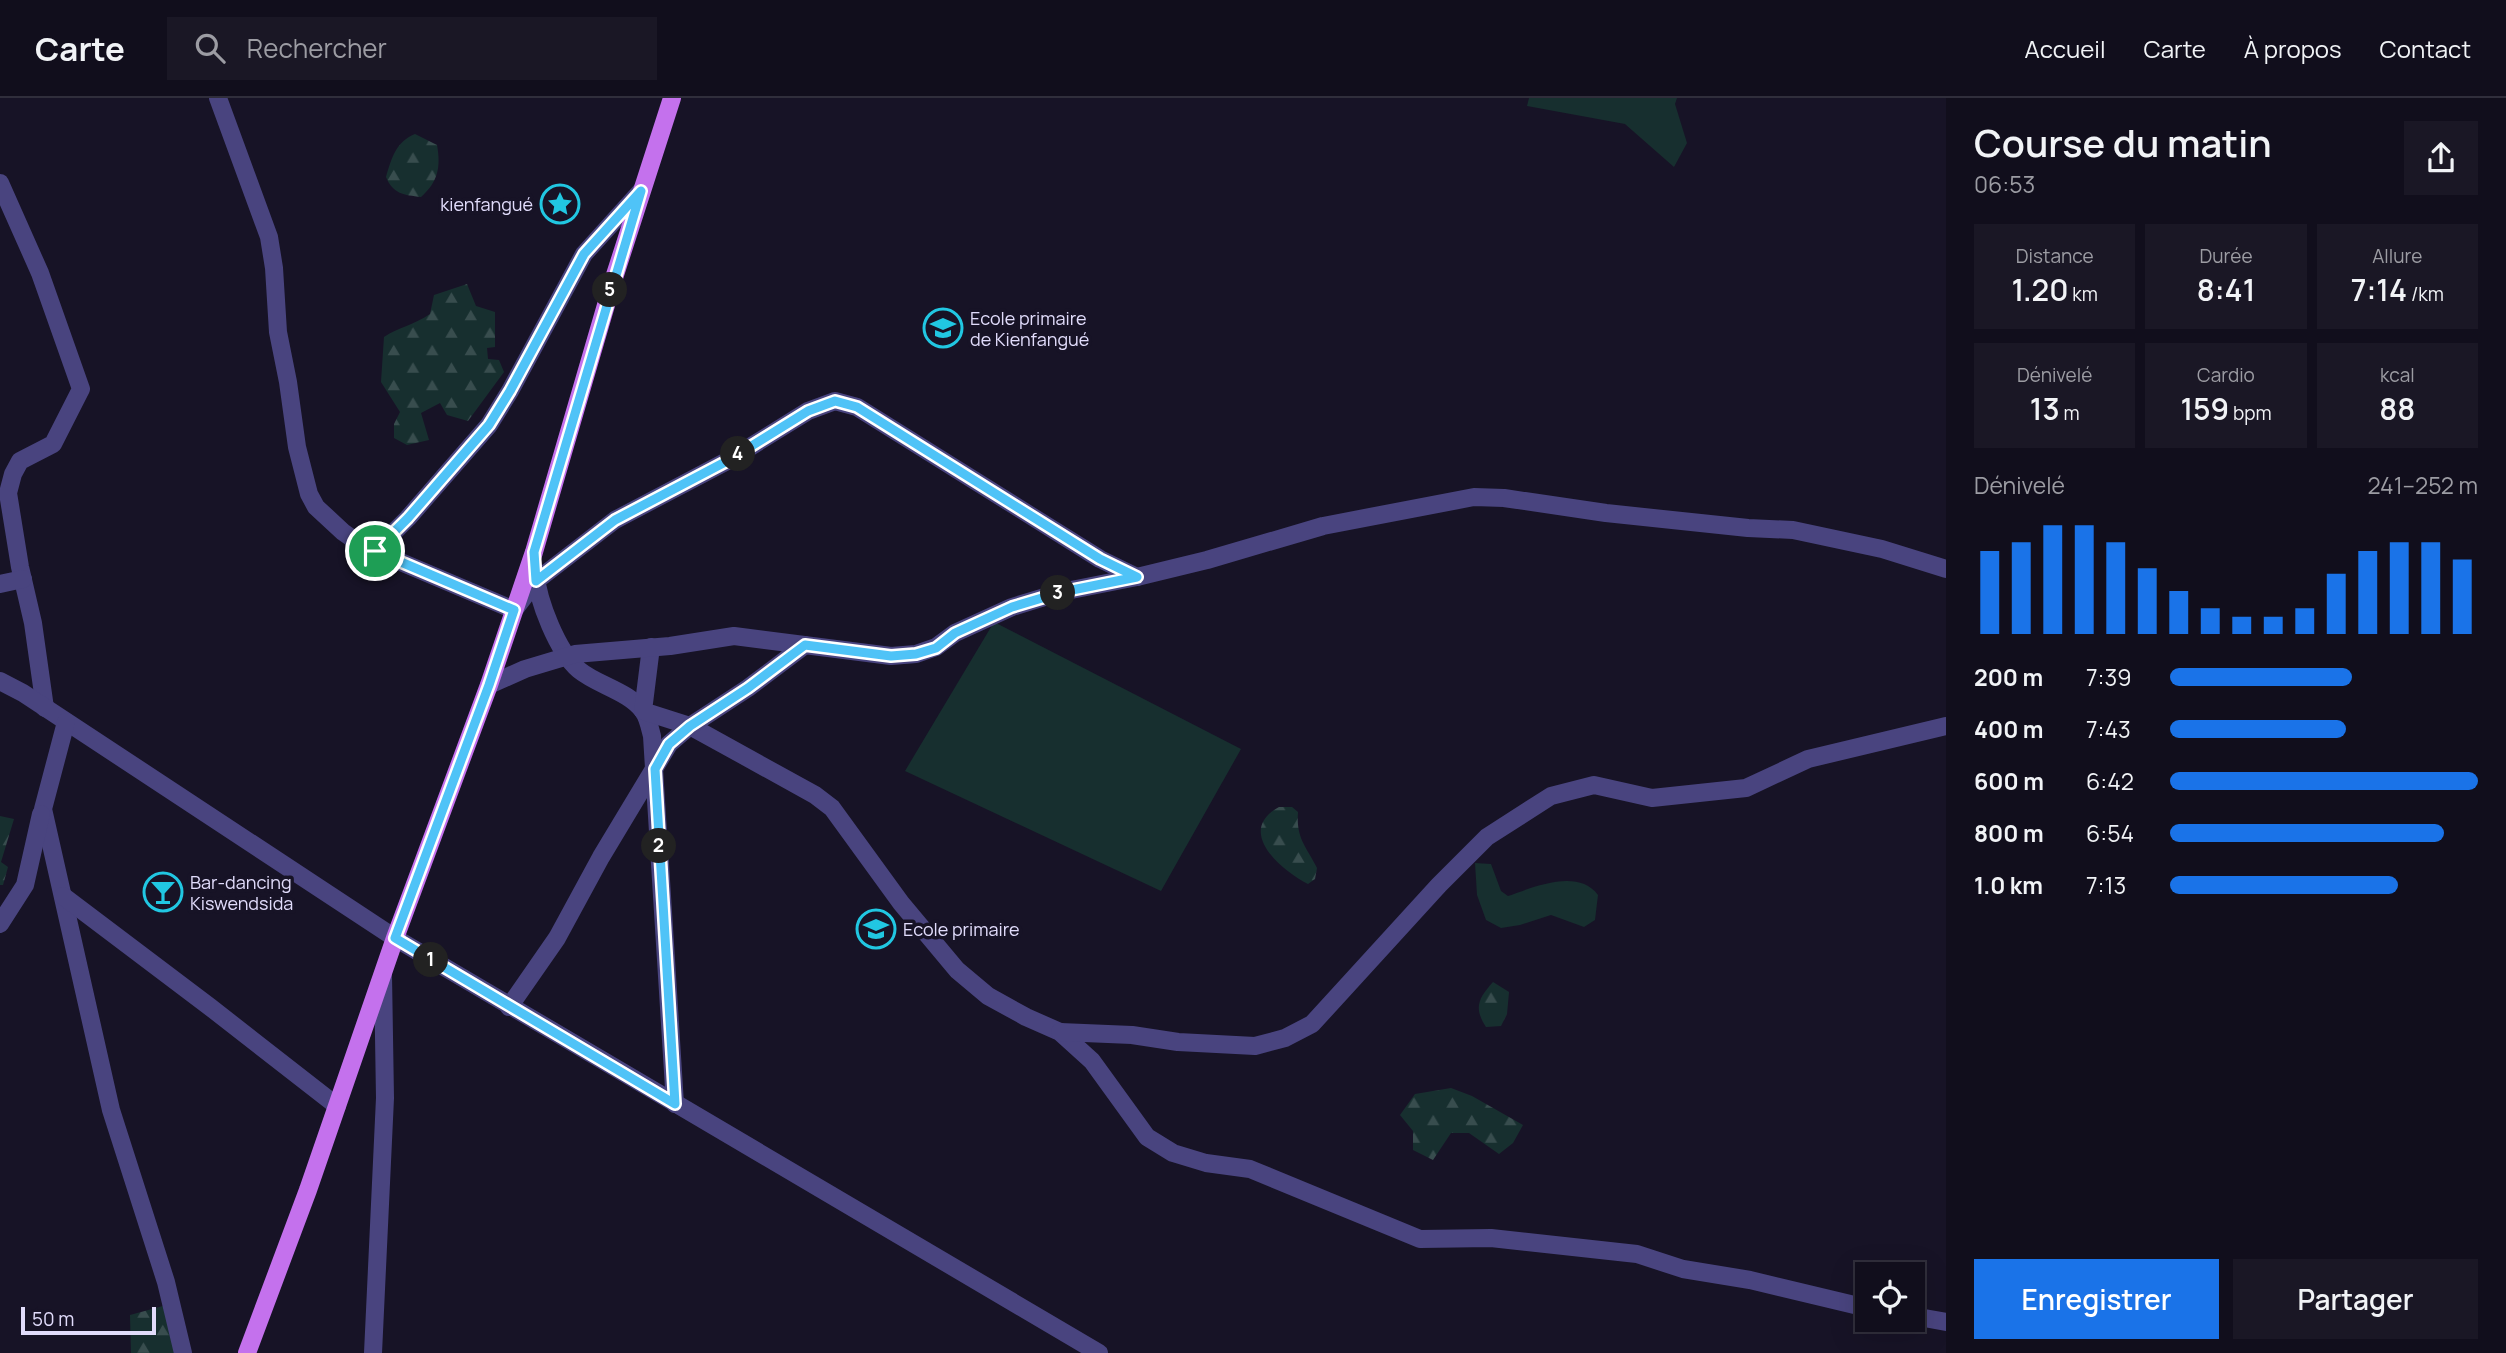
<!DOCTYPE html>
<html lang="fr">
<head>
<meta charset="utf-8">
<style>
  :root { --surface:#110e1c; --page:#1a1725; --text:#f1f3f6; --muted:#9c9ca3; --line:#302e3b; --accent:#1a73e8 }
  body { margin:0; font-family:Manrope,sans-serif; background:var(--page); color:var(--text); height:100vh; display:flex; flex-direction:column; font-size:26px; white-space:nowrap }
  * { box-sizing:border-box; margin:0 }
  p { font-size:23px; color:var(--muted) }
  .icon { flex:none; width:38px; height:38px; fill:none; stroke:currentColor; stroke-width:2; stroke-linecap:round; stroke-linejoin:round }
  .map { position:relative; flex:1; overflow:hidden }
  .side { display:flex; flex-direction:column; background:var(--surface); width:560px }
  .side>* { flex:none }
  .buttons { position:absolute; left:1855px; top:1164px; display:grid; gap:14px }
  .buttons a { display:grid; place-items:center; width:70px; height:70px; border-radius:0px; background:var(--surface); box-shadow:0 7px 28px #0002,0 0 0 2px var(--line); font-size:35px }
  .scale { position:absolute; left:21px; bottom:18px; width:135px; box-sizing:border-box; padding-left:7px; border:4px solid #e1dcfb; border-top:0; font-size:19px; line-height:24px; white-space:nowrap; color:#e1dcfb; -webkit-text-stroke:5px #171326; paint-order:stroke }
  .pin { position:absolute; display:grid; place-items:center; width:60px; height:60px; color:#fff; margin:-30px; border:4px solid #fff; border-radius:50%; box-shadow:0 2px 7px #0007 }
  .km { position:absolute; width:35px; height:35px; margin:-18px; border-radius:50%; background:#222; color:#fff; font-size:19px; line-height:35px; text-align:center }
  .round { display:grid; place-items:center; flex:none; width:74px; height:74px; border-radius:0px; background:var(--page) }
  .overview { display:flex; align-items:center; justify-content:space-between; height:119px; padding:0 28px }
  h1 { font-size:38px; font-weight:600; line-height:52px }
  .metrics { display:grid; grid-template-columns:repeat(3,1fr); gap:10px; height:119px; padding:7px 28px }
  .metrics div { display:grid; align-content:center; border-radius:0px; background:var(--page); text-align:center }
  .metrics b { font-size:30px; font-weight:600 }
  .metrics small { font-size:19px; font-weight:400 }
  .metrics p { font-size:19px }
  .chart { height:196px; padding:14px 28px }
  .chart p { display:flex; justify-content:space-between }
  .chart svg { width:100%; height:126px; margin-top:7px; stroke:var(--accent); stroke-width:6 }
  .cta { display:flex; gap:14px; margin-top:auto; padding:14px 28px }
  .cta a { flex:1; height:80px; border-radius:0px; background:var(--accent); color:#fff; font-size:28px; font-weight:600; line-height:80px; text-align:center }
  .cta a+a { background:var(--page); color:var(--text) }
  ul { padding:0 28px; list-style:none; font-size:23px }
  li { display:grid; grid-template-columns:112px 84px 1fr; align-items:center; height:52px }
  li i { height:18px; border-radius:9px; background:var(--accent) }
  header { display:flex; align-items:center; gap:42px; box-sizing:border-box; height:98px; padding:0 35px; background:var(--surface); border-bottom:2px solid var(--line) }
  header strong { font-size:33px }
  nav { display:flex; gap:38px; margin-inline-start:auto; font-size:24px }
  .search { width:490px; height:63px; background:var(--page); display:flex; align-items:center; gap:18px; box-sizing:border-box; padding:0 24px; border-radius:0px; color:var(--muted); font-size:26px }
  main { display:flex; flex:1; min-height:0 }
  .map>svg:first-child { display:block }
</style>
</head>
<body>
<header>
<strong>Carte</strong>
<div class="search"><svg class="icon" aria-label="search" viewBox="0 0 24 24"><circle cx="10" cy="10" r="6"/><path d="M15 15l6 6"/></svg>Rechercher</div>
<nav><a>Accueil</a><a>Carte</a><a>À propos</a><a>Contact</a></nav>
</header>
<main>
<div class="map">
<svg width="1946" height="1255" viewBox="0 0 1946 1255">
  <defs>
    <pattern id="forest-firs" width="22" height="20" patternUnits="userSpaceOnUse" patternTransform="scale(1.75)"><rect width="22" height="20" fill="#172f2f"/><path d="M5 1l3.5 6h-7zM16 11l3.5 6h-7z" fill="#384d4e"/></pattern>
  </defs>
  <rect width="100%" height="100%" fill="#171326"/>
  <g fill="#172f2f">
    <path d="M 1529,0 L 1677,0 L 1675,6 L 1687,45 L 1674,69 L 1625,26 L 1527,8 Z"/>
    <path d="M 994,524 L 1241,651 L 1161,793 L 905,673 Z"/>
    <path d="M 1475,765 L 1491,766 L 1501,793 L 1508,798 C 1534,789 1578,770 1598,797 L 1595,822 L 1584,829 L 1551,817 L 1520,827 L 1501,830 L 1486,822 L 1477,797 Z"/>
  </g>
  <g fill="url(#forest-firs)">
    <path d="M 415,36 L 437,47 C 441,69 438,84 421,99 C 404,97 393,96 386,79 C 392,59 396,44 415,36 Z"/>
    <path d="M 467,186 L 476,208 L 495,214 L 495,249 L 487,250 L 488,261 L 499,262 L 504,274 L 468,323 L 447,317 L 440,305 L 421,315 L 429,342 L 407,347 L 394,340 L 394,326 L 400,314 L 381,284 L 384,239 C 399,229 414,227 430,216 L 434,197 Z"/>
    <path d="M 1279,709 L 1292,709 L 1298,714 C 1296,741 1306,748 1317,770 L 1315,781 L 1308,786 C 1281,772 1235,733 1279,709 Z"/>
    <path d="M 0,718 L 14,721 L 1,764 L 8,769 L 3,787 L 0,787 Z"/>
    <path d="M 1493,884 L 1509,894 L 1507,916 L 1501,928 L 1486,929 C 1473,909 1479,900 1493,884 Z"/>
    <path d="M 1451,990 L 1472,998 L 1523,1027 L 1513,1045 L 1499,1056 L 1469,1035 L 1451,1035 L 1433,1062 L 1413,1052 L 1413,1033 L 1400,1017 L 1415,996 Z"/>
    <path d="M 163,1208 L 175,1255 L 131,1255 L 130,1217 Z"/>
  </g>
  <g fill="none" stroke-linecap="round" stroke-linejoin="round">
    <g stroke="#49447f" stroke-width="18">
      <path d="M 218,0 L 269,139 L 274,170 L 278,234 L 288,284 L 297,349 L 309,396 L 316,409 L 343,434 L 363,448 L 514,512 L 536,483 L 615,422 L 729,362 L 808,313 L 835,303 L 857,309 L 1100,461 L 1137,479"/>
      <path d="M 0,85 L 40,175 L 81,291 L 53,346 L 20,363 L 13,376 L 8,395 L 20,469 L 33,525 L 45,610"/>
      <path d="M 375,453 L 408,420 L 489,327 L 510,293 L 584,156 L 641,93"/>
      <path d="M 535,474 C 538,503 557,553 579,572 C 597,587 630,594 643,613 C 648,619 650,631 652,638 L 675,1006"/>
      <path d="M 0,486 L 23,481"/>
      <path d="M 651,549 L 643,613 L 690,628 L 815,697 L 832,710 L 901,805 L 957,872 L 988,898 L 1026,919 L 1060,934 L 1092,963 L 1147,1039 L 1173,1055 L 1206,1065 L 1250,1071 L 1420,1141 L 1491,1140 L 1637,1156 L 1683,1171 L 1750,1182 L 1867,1210"/>
      <path d="M 0,583 L 23,595 L 395,840 L 1099,1255"/>
      <path d="M 489,587 L 525,571 L 575,556 L 670,548 L 734,538 L 891,558 L 916,556 L 936,549 L 955,535 L 1012,509 L 1061,494 L 1137,479 L 1207,462 L 1323,428 L 1474,399 L 1504,400 L 1606,415 L 1748,430 L 1793,432 L 1882,451 L 1946,471"/>
      <path d="M 66,624 L 43,711 L 111,1012 L 166,1184 L 183,1255"/>
      <path d="M 63,798 L 210,909 L 337,1008"/>
      <path d="M 0,826 L 25,787 L 41,716"/>
      <path d="M 509,909 L 557,840 L 601,759 L 669,646 L 690,628 L 748,590 L 805,547"/>
      <path d="M 1060,934 L 1132,937 L 1178,944 L 1255,948 L 1285,940 L 1312,926 L 1439,787 L 1487,739 L 1551,698 L 1594,687 L 1652,700 L 1746,690 L 1808,661 L 1946,628"/>
      <path d="M 1913,1218 L 1946,1224"/>
      <path d="M 373,1255 L 385,1000 L 383,877"/>
    </g>
    <path stroke="#c471ed" stroke-width="18" d="M 247,1255 L 308,1092 L 395,840 L 489,587 L 534,454 L 613,183 L 672,0"/>
  </g>
  <g fill="none" stroke-linecap="round" stroke-linejoin="round">
    <defs>
      <path id="route" d="M 641,93 L 534,454 L 536,483 L 615,422 L 729,362 L 808,313 L 835,303 L 857,309 L 1100,461 L 1137,479 L 1062,494 L 1012,509 L 955,535 L 936,550 L 916,556 L 891,558 L 805,547 L 748,590 L 690,628 L 669,646 L 655,671 L 675,1006 L 395,840 L 489,587 L 514,512 L 375,453 L 408,420 L 489,327 L 510,293 L 584,156 Z"/>
    </defs>
    <use href="#route" stroke="#fff" stroke-width="14"/>
    <use href="#route" stroke="#4fc3f7" stroke-width="9"/>
  </g>
  <defs>
    <symbol id="sight-ring" viewBox="-11 -11 22 22"><circle r="9.5" fill="#171326" stroke="#21c7e2" stroke-width="1.5"/><path d="M0-6L1.8-2.2L6-1.7L2.9 1.2L3.7 5.4L0 3.3L-3.7 5.4L-2.9 1.2L-6-1.7L-1.8-2.2Z" fill="#21c7e2"/></symbol>
    <symbol id="school-ring" viewBox="-11 -11 22 22"><circle r="9.5" fill="#171326" stroke="#21c7e2" stroke-width="1.5"/><path d="M0-5L7-2L0 1L-7-2ZM-4 1L0 2.5L4 1V4Q0 6-4 4Z" fill="#21c7e2"/></symbol>
    <symbol id="bar-ring" viewBox="-11 -11 22 22"><circle r="9.5" fill="#171326" stroke="#21c7e2" stroke-width="1.5"/><path d="M-6-5H6L.8 .8V4.5H3.5V6h-7V4.5H-.8V.8Z" fill="#21c7e2"/></symbol>
  </defs>
  <g fill-rule="evenodd">
    <use href="#sight-ring" x="538" y="84" width="44" height="44"/>
    <use href="#school-ring" x="921" y="208" width="44" height="44"/>
    <use href="#bar-ring" x="141" y="772" width="44" height="44"/>
    <use href="#school-ring" x="854" y="809" width="44" height="44"/>
  </g>
  <g text-anchor="middle" dominant-baseline="central" stroke-width="7" stroke-linejoin="round" paint-order="stroke">
    <g font-size="18" fill="#e1dcfb" stroke="#171326" text-anchor="start">
      <text x="533" y="106" text-anchor="end">kienfangué</text>
      <text x="970" y="220">Ecole primaire<tspan x="970" dy="21">de Kienfangué</tspan></text>
      <text x="190" y="784">Bar-dancing<tspan x="190" dy="21">Kiswendsida</tspan></text>
      <text x="903" y="831">Ecole primaire</text>
    </g>
  </g>
</svg>
<div class="buttons">
<a><svg class="icon" aria-label="locate" viewBox="0 0 24 24"><circle cx="12" cy="12" r="6"/><path d="M12 2v4M12 18v4M2 12h4M18 12h4"/></svg></a>
</div>
<div class="scale">50 m</div>
<div class="pin" style="left:375px;top:453px;background:#1e9e55"><svg class="icon" aria-label="arrive" viewBox="0 0 24 24"><path d="M6 21V4h12l-3 4 3 4H6"/></svg></div>
<b class="km" style="left:431px;top:862px">1</b>
<b class="km" style="left:659px;top:748px">2</b>
<b class="km" style="left:1058px;top:495px">3</b>
<b class="km" style="left:738px;top:356px">4</b>
<b class="km" style="left:610px;top:192px">5</b>
</div>
<section class="side">
<div class="overview"><div><h1>Course du matin</h1><p>06:53</p></div><a class="round"><svg class="icon" aria-label="share" viewBox="0 0 24 24"><path d="M12 15V3M7 8l5-5 5 5M5 13v7h14v-7"/></svg></a></div>
<div class="metrics">
<div><p>Distance</p><b>1.20<small> km</small></b></div>
<div><p>Durée</p><b>8:41</b></div>
<div><p>Allure</p><b>7:14<small> /km</small></b></div>
</div>
<div class="metrics">
<div><p>Dénivelé</p><b>13<small> m</small></b></div>
<div><p>Cardio</p><b>159<small> bpm</small></b></div>
<div><p>kcal</p><b>88</b></div>
</div>
<div class="chart"><p><span>Dénivelé</span>241–252 m</p>
<svg viewBox="0 0 160 44" preserveAspectRatio="none"><path d="M5 44V15M15 44V12M25 44V6M35 44V6M45 44V12M55 44V21M65 44V29M75 44V35M85 44V38M95 44V38M105 44V35M115 44V23M125 44V15M135 44V12M145 44V12M155 44V18"/></svg>
</div>
<ul>
<li><b>200 m</b>7:39<i style="width:59%"></i></li>
<li><b>400 m</b>7:43<i style="width:57%"></i></li>
<li><b>600 m</b>6:42<i style="width:100%"></i></li>
<li><b>800 m</b>6:54<i style="width:89%"></i></li>
<li><b>1.0 km</b>7:13<i style="width:74%"></i></li>
</ul>
<div class="cta"><a>Enregistrer</a><a>Partager</a></div>
</section>
</main>
</body>
</html>
